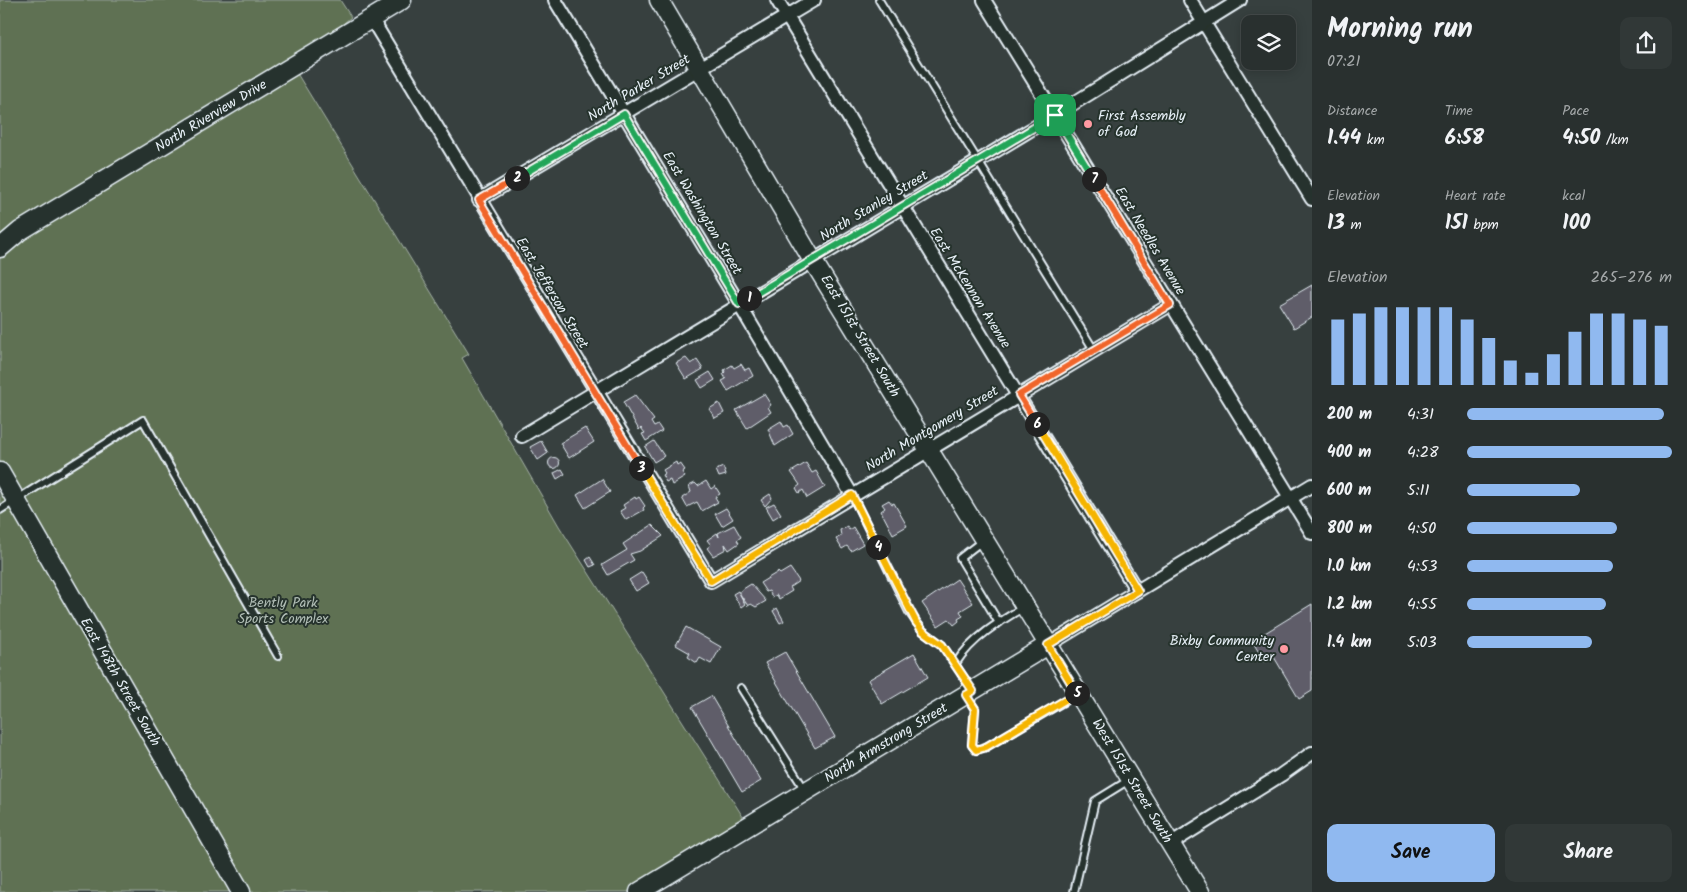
<!DOCTYPE html>
<html lang="en">
<head>
<meta charset="utf-8">
<style>
  :root { --surface:#29302f; --page:#313837; --text:#f1f3f6; --muted:#a5a9aa; --line:#454b4b; --accent:#90b9f0 }
  body { margin:0; font-family:Kalam,sans-serif; background:var(--page); color:var(--text); height:100vh; display:flex; flex-direction:column; font-size:19px; white-space:nowrap }
  * { box-sizing:border-box; margin:0 }
  p { font-size:16px; color:var(--muted) }
  .icon { flex:none; width:28px; height:28px; fill:none; stroke:currentColor; stroke-width:2; stroke-linecap:round; stroke-linejoin:round }
  .map { position:relative; flex:1; overflow:hidden }
  .panel { display:flex; flex-direction:column; background:var(--surface); width:375px }
  .panel>* { flex:none }
  .tools { position:absolute; left:1241px; top:15px; display:grid; gap:10px }
  .tools a { display:grid; place-items:center; width:55px; height:55px; border-radius:10px; background:var(--surface); box-shadow:0 2px 12px #0003,0 0 0 1px var(--line); font-size:25px }
  .pin { position:absolute; display:grid; place-items:center; width:42px; height:42px; color:#fff; margin:-21px; border-radius:10px; box-shadow:0 2px 8px #0006 }
  .km { position:absolute; width:25px; height:25px; margin:-12px; border-radius:50%; background:#222; color:#fff; font-size:14px; line-height:25px; text-align:center }
  .round { display:grid; place-items:center; flex:none; width:52px; height:52px; border-radius:10px; background:var(--page) }
  .summary { display:flex; align-items:center; justify-content:space-between; height:85px; padding:0 15px }
  h1 { font-size:28px; font-weight:600; line-height:38px }
  .stats { display:grid; grid-template-columns:repeat(3,1fr); gap:8px; height:85px; padding:5px 15px }
  .stats div { display:grid; align-content:center }
  .stats b { font-size:21px; font-weight:600 }
  .stats small { font-size:14px; font-weight:400 }
  .stats p { font-size:14px }
  .chart { height:140px; padding:10px 15px }
  .chart p { display:flex; justify-content:space-between }
  .chart svg { width:100%; height:90px; margin-top:5px; stroke:var(--accent); stroke-width:6 }
  .primary-button { display:flex; gap:10px; margin-top:auto; padding:10px 15px }
  .primary-button a { flex:1; height:58px; border-radius:10px; background:var(--accent); color:#111; font-size:20px; font-weight:600; line-height:58px; text-align:center }
  .primary-button a+a { background:var(--page); color:var(--text) }
  ul { padding:0 15px; list-style:none; font-size:16px }
  li { display:grid; grid-template-columns:80px 60px 1fr; align-items:center; height:38px }
  li i { height:12px; border-radius:6px; background:var(--accent) }
  main { display:flex; flex:1; min-height:0 }
  .map>svg:first-child { display:block }
</style>
</head>
<body>
<main>
<div class="map">
<svg width="1312" height="892" viewBox="0 0 1312 892">
  <rect width="100%" height="100%" fill="#37403f"/>
  <filter id="ink" filterUnits="userSpaceOnUse"><feTurbulence type="fractalNoise" baseFrequency=".02" numOctaves="2"/><feDisplacementMap in="SourceGraphic" scale="10" xChannelSelector="R" yChannelSelector="G"/><feConvolveMatrix kernelMatrix="1 2 1 2 8 2 1 2 1" color-interpolation-filters="sRGB"/></filter>
  <g filter="url(#ink)">
    <path fill="#5f7153" stroke="#a4b1a6" d="M 0,0 L 340,0 L 351,17 L 293,67 L 469,354 L 462,358 L 559,526 L 745,820 L 629,892 L 0,892 Z"/>
    <g fill="#5f5d69" stroke="#e8f1f8">
      <path d="M 1312,285 L 1312,317 L 1294,328 L 1279,304 Z"/>
      <path d="M 686,358 L 691,364 L 697,360 L 703,369 L 686,379 L 676,363 Z"/>
      <path d="M 741,364 L 745,370 L 749,368 L 753,376 L 728,391 L 722,381 L 726,379 L 723,374 L 725,372 L 724,370 L 732,365 L 734,368 Z"/>
      <path d="M 710,372 L 715,380 L 702,388 L 697,380 Z"/>
      <path d="M 764,394 L 771,405 L 768,407 L 771,412 L 747,428 L 736,410 Z"/>
      <path d="M 635,395 L 654,420 L 651,422 L 654,427 L 658,425 L 662,431 L 646,441 L 642,434 L 645,433 L 641,428 L 639,430 L 623,402 Z"/>
      <path d="M 719,403 L 724,413 L 715,418 L 709,409 Z"/>
      <path d="M 781,421 L 784,427 L 788,425 L 793,434 L 775,446 L 768,429 Z"/>
      <path d="M 585,428 L 594,442 L 569,458 L 560,443 Z"/>
      <path d="M 541,441 L 548,453 L 538,460 L 530,447 Z"/>
      <path d="M 654,441 L 664,456 L 654,462 L 645,447 Z"/>
      <circle cx="554" cy="463" r="5.5"/>
      <path d="M 676,462 L 677,465 L 680,463 L 685,470 L 682,472 L 685,477 L 672,485 L 670,480 L 666,482 L 662,475 L 665,473 L 663,470 Z"/>
      <path d="M 806,463 L 812,473 L 816,471 L 825,487 L 807,498 L 803,490 L 799,493 L 796,488 L 800,485 L 791,472 Z"/>
      <path d="M 723,467 L 726,475 L 719,477 L 716,470 Z"/>
      <path d="M 562,469 L 565,474 L 557,479 L 554,473 Z"/>
      <path d="M 602,479 L 610,492 L 585,508 L 577,495 Z"/>
      <path d="M 706,481 L 711,489 L 715,486 L 720,494 L 715,497 L 718,502 L 702,511 L 697,502 L 687,507 L 682,498 L 691,492 L 689,486 L 695,483 L 698,486 Z"/>
      <path d="M 770,494 L 772,498 L 765,506 L 761,500 Z"/>
      <path d="M 635,497 L 636,499 L 639,497 L 645,506 L 643,508 L 644,510 L 626,520 L 620,511 L 625,508 L 623,505 Z"/>
      <path d="M 889,500 L 892,504 L 894,503 L 907,526 L 893,534 L 881,511 L 885,508 L 882,504 Z"/>
      <path d="M 774,503 L 781,514 L 773,519 L 766,507 Z"/>
      <path d="M 726,508 L 733,519 L 722,526 L 715,514 Z"/>
      <path d="M 652,525 L 663,536 L 640,551 L 630,554 L 634,560 L 608,575 L 602,565 L 627,550 L 623,544 Z"/>
      <path d="M 734,525 L 741,537 L 737,540 L 739,543 L 729,550 L 725,544 L 726,549 L 713,556 L 707,548 L 711,545 L 707,540 L 717,533 L 719,537 L 718,533 Z"/>
      <path d="M 847,526 L 849,530 L 853,527 L 863,544 L 851,551 L 847,546 L 842,549 L 836,539 L 841,536 L 840,530 Z"/>
      <path d="M 590,557 L 595,565 L 590,567 L 586,560 Z"/>
      <path d="M 790,568 L 799,581 L 790,587 L 792,591 L 779,599 L 777,595 L 772,597 L 769,591 L 766,592 L 760,583 L 778,572 L 780,574 Z"/>
      <path d="M 642,572 L 649,583 L 636,591 L 629,580 Z"/>
      <path d="M 957,579 L 973,603 L 960,611 L 963,616 L 958,619 L 959,621 L 954,625 L 949,619 L 938,626 L 922,603 Z"/>
      <path d="M 751,584 L 766,601 L 756,607 L 751,604 L 748,606 L 740,594 L 740,591 Z"/>
      <path d="M 738,591 L 745,604 L 741,607 L 733,594 Z"/>
      <path d="M 1312,604 L 1312,691 L 1299,699 L 1274,657 L 1265,662 L 1252,641 Z"/>
      <path d="M 777,608 L 784,621 L 780,623 L 773,611 Z"/>
      <path d="M 686,627 L 721,647 L 711,664 L 700,658 L 697,663 L 688,657 L 690,653 L 676,645 Z"/>
      <path d="M 785,652 L 835,737 L 815,748 L 765,663 Z"/>
      <path d="M 914,653 L 928,677 L 882,704 L 868,680 Z"/>
      <path d="M 711,696 L 761,781 L 742,792 L 692,707 Z"/>
    </g>
    <g fill="none" stroke-linecap="round" stroke-linejoin="round">
      <defs>
        <g id="lane">
          <path d="M 879,0 L 1094,350"/>
          <path d="M 852,495 L 909,612 L 923,631 L 942,645 L 972,690"/>
          <path d="M 0,510 L 143,420 L 278,656"/>
          <path d="M 982,541 L 960,558 L 999,623"/>
          <path d="M 956,663 C 972,638 999,622 1024,607"/>
          <path d="M 741,688 L 805,790"/>
          <path d="M 967,697 L 975,709 L 972,745 L 976,750 L 986,747 L 1077,694"/>
          <path d="M 1074,892 L 1095,801 L 1129,780"/>
        </g>
        <g id="street">
          <path d="M 555,0 L 739,304 L 852,495"/>
          <path d="M 777,0 L 1137,591"/>
          <path d="M 984,0 L 1312,533"/>
          <path d="M 1190,0 L 1312,199"/>
          <path d="M 371,18 L 711,581 L 1170,305"/>
          <path d="M 479,200 L 814,0"/>
          <path d="M 522,436 L 1055,115 L 1240,0"/>
          <path d="M 1048,645 L 1312,485"/>
          <path d="M 1170,844 L 1281,775 L 1312,753"/>
        </g>
        <g id="secondary">
          <path d="M 659,0 L 813,261 L 1200,892"/>
          <path d="M 0,248 L 20,231 L 402,0"/>
          <path d="M 0,472 L 241,892"/>
          <path d="M 639,892 L 1048,645"/>
        </g>
      </defs>
      <use href="#lane" stroke="#e8f1f8" stroke-width="10"/>
      <use href="#street" stroke="#e8f1f8" stroke-width="16"/>
      <use href="#secondary" stroke="#e8f1f8" stroke-width="21"/>
      <use href="#lane" stroke="#26332d" stroke-width="6"/>
      <use href="#street" stroke="#26332d" stroke-width="12"/>
      <use href="#secondary" stroke="#26332d" stroke-width="18"/>
    </g>
  </g>
  <g fill="none" stroke-linecap="round" stroke-linejoin="round" filter="url(#ink)">
    <defs>
      <path id="split-1" d="M 749,298 L 1055,115"/>
      <path id="split-2" d="M 517,178 L 624,114 L 739,304 L 749,298"/>
      <path id="split-3" d="M 517,178 L 479,200 L 641,468"/>
      <path id="split-4" d="M 641,468 L 711,581 L 852,495 L 878,547"/>
      <path id="split-5" d="M 878,547 L 916,622 L 923,631 L 942,645 L 973,691 L 966,695 L 975,709 L 972,745 L 976,750 L 986,747 L 1077,693"/>
      <path id="split-6" d="M 1037,424 L 1138,591 L 1048,645 L 1077,693"/>
      <path id="split-7" d="M 1037,424 L 1019,395 L 1170,305 L 1094,179"/>
      <path id="split-8" d="M 1055,115 L 1094,179"/>
    </defs>
    <use href="#split-1" stroke="#fff" stroke-width="10"/>
    <use href="#split-2" stroke="#fff" stroke-width="10"/>
    <use href="#split-3" stroke="#fff" stroke-width="10"/>
    <use href="#split-4" stroke="#fff" stroke-width="10"/>
    <use href="#split-5" stroke="#fff" stroke-width="10"/>
    <use href="#split-6" stroke="#fff" stroke-width="10"/>
    <use href="#split-7" stroke="#fff" stroke-width="10"/>
    <use href="#split-8" stroke="#fff" stroke-width="10"/>
    <use href="#split-1" stroke="#22a559" stroke-width="6"/>
    <use href="#split-2" stroke="#22a559" stroke-width="6"/>
    <use href="#split-3" stroke="#f0652b" stroke-width="6"/>
    <use href="#split-4" stroke="#f5b400" stroke-width="6"/>
    <use href="#split-5" stroke="#f5b400" stroke-width="6"/>
    <use href="#split-6" stroke="#f5b400" stroke-width="6"/>
    <use href="#split-7" stroke="#f0652b" stroke-width="6"/>
    <use href="#split-8" stroke="#22a559" stroke-width="6"/>
  </g>
  <g fill="#ff9aa2" stroke="#26332d" stroke-width="2">
    <circle cx="1088" cy="124" r="5"/>
    <circle cx="1284" cy="649" r="5"/>
  </g>
  <g text-anchor="middle" dominant-baseline="central" stroke-width="4" stroke-linejoin="round" paint-order="stroke">
    <g font-size="14" fill="#e8f1f8" stroke="#26332d">
      <text transform="translate(639 88) rotate(-31)">North Parker Street</text>
      <text transform="translate(211 116) rotate(-31)">North Riverview Drive</text>
      <text transform="translate(874 206) rotate(-31)">North Stanley Street</text>
      <text transform="translate(702 213) rotate(59)">East Washington Street</text>
      <text transform="translate(1150 241) rotate(59)">East Needles Avenue</text>
      <text transform="translate(970 288) rotate(58)">East McKennon Avenue</text>
      <text transform="translate(552 293) rotate(59)">East Jefferson Street</text>
      <text transform="translate(860 336) rotate(59)">East 151st Street South</text>
      <text transform="translate(932 429) rotate(-31)">North Montgomery Street</text>
      <text transform="translate(120 682) rotate(60)">East 148th Street South</text>
      <text transform="translate(886 743) rotate(-31)">North Armstrong Street</text>
      <text transform="translate(1132 781) rotate(59)">West 151st Street South</text>
    </g>
    <g font-size="14" fill="#e8f1f8" stroke="#26332d" text-anchor="start">
      <text x="1098" y="116">First Assembly<tspan x="1098" dy="16">of God</tspan></text>
      <text x="1274" y="641" text-anchor="end">Bixby Community<tspan x="1274" dy="16">Center</tspan></text>
    </g>
    <g font-size="14" fill="#b1beb6" stroke="#26332d">
      <text x="283" y="603">Bently Park<tspan x="283" dy="16">Sports Complex</tspan></text>
    </g>
  </g>
</svg>
<div class="tools">
<a><svg class="icon" aria-label="layers" viewBox="0 0 24 24"><path d="M12 4l9 5-9 5-9-5zM3 14l9 5 9-5"/></svg></a>
</div>
<div class="pin" style="left:1055px;top:115px;background:#1e9e55"><svg class="icon" aria-label="arrive" viewBox="0 0 24 24"><path d="M6 21V4h12l-3 4 3 4H6"/></svg></div>
<b class="km" style="left:749px;top:298px">1</b>
<b class="km" style="left:517px;top:178px">2</b>
<b class="km" style="left:641px;top:468px">3</b>
<b class="km" style="left:878px;top:547px">4</b>
<b class="km" style="left:1077px;top:693px">5</b>
<b class="km" style="left:1037px;top:424px">6</b>
<b class="km" style="left:1094px;top:179px">7</b>
</div>
<section class="panel">
<div class="summary"><div><h1>Morning run</h1><p>07:21</p></div><a class="round"><svg class="icon" aria-label="share" viewBox="0 0 24 24"><path d="M12 15V3M7 8l5-5 5 5M5 13v7h14v-7"/></svg></a></div>
<div class="stats">
<div><p>Distance</p><b>1.44<small> km</small></b></div>
<div><p>Time</p><b>6:58</b></div>
<div><p>Pace</p><b>4:50<small> /km</small></b></div>
</div>
<div class="stats">
<div><p>Elevation</p><b>13<small> m</small></b></div>
<div><p>Heart rate</p><b>151<small> bpm</small></b></div>
<div><p>kcal</p><b>100</b></div>
</div>
<div class="chart"><p><span>Elevation</span>265–276 m</p>
<svg viewBox="0 0 160 44" preserveAspectRatio="none"><path d="M5 44V12M15 44V9M25 44V6M35 44V6M45 44V6M55 44V6M65 44V12M75 44V21M85 44V32M95 44V38M105 44V29M115 44V18M125 44V9M135 44V9M145 44V12M155 44V15"/></svg>
</div>
<ul>
<li><b>200 m</b>4:31<i style="width:96%"></i></li>
<li><b>400 m</b>4:28<i style="width:100%"></i></li>
<li><b>600 m</b>5:11<i style="width:55%"></i></li>
<li><b>800 m</b>4:50<i style="width:73%"></i></li>
<li><b>1.0 km</b>4:53<i style="width:71%"></i></li>
<li><b>1.2 km</b>4:55<i style="width:68%"></i></li>
<li><b>1.4 km</b>5:03<i style="width:61%"></i></li>
</ul>
<div class="primary-button"><a>Save</a><a>Share</a></div>
</section>
</main>
</body>
</html>
